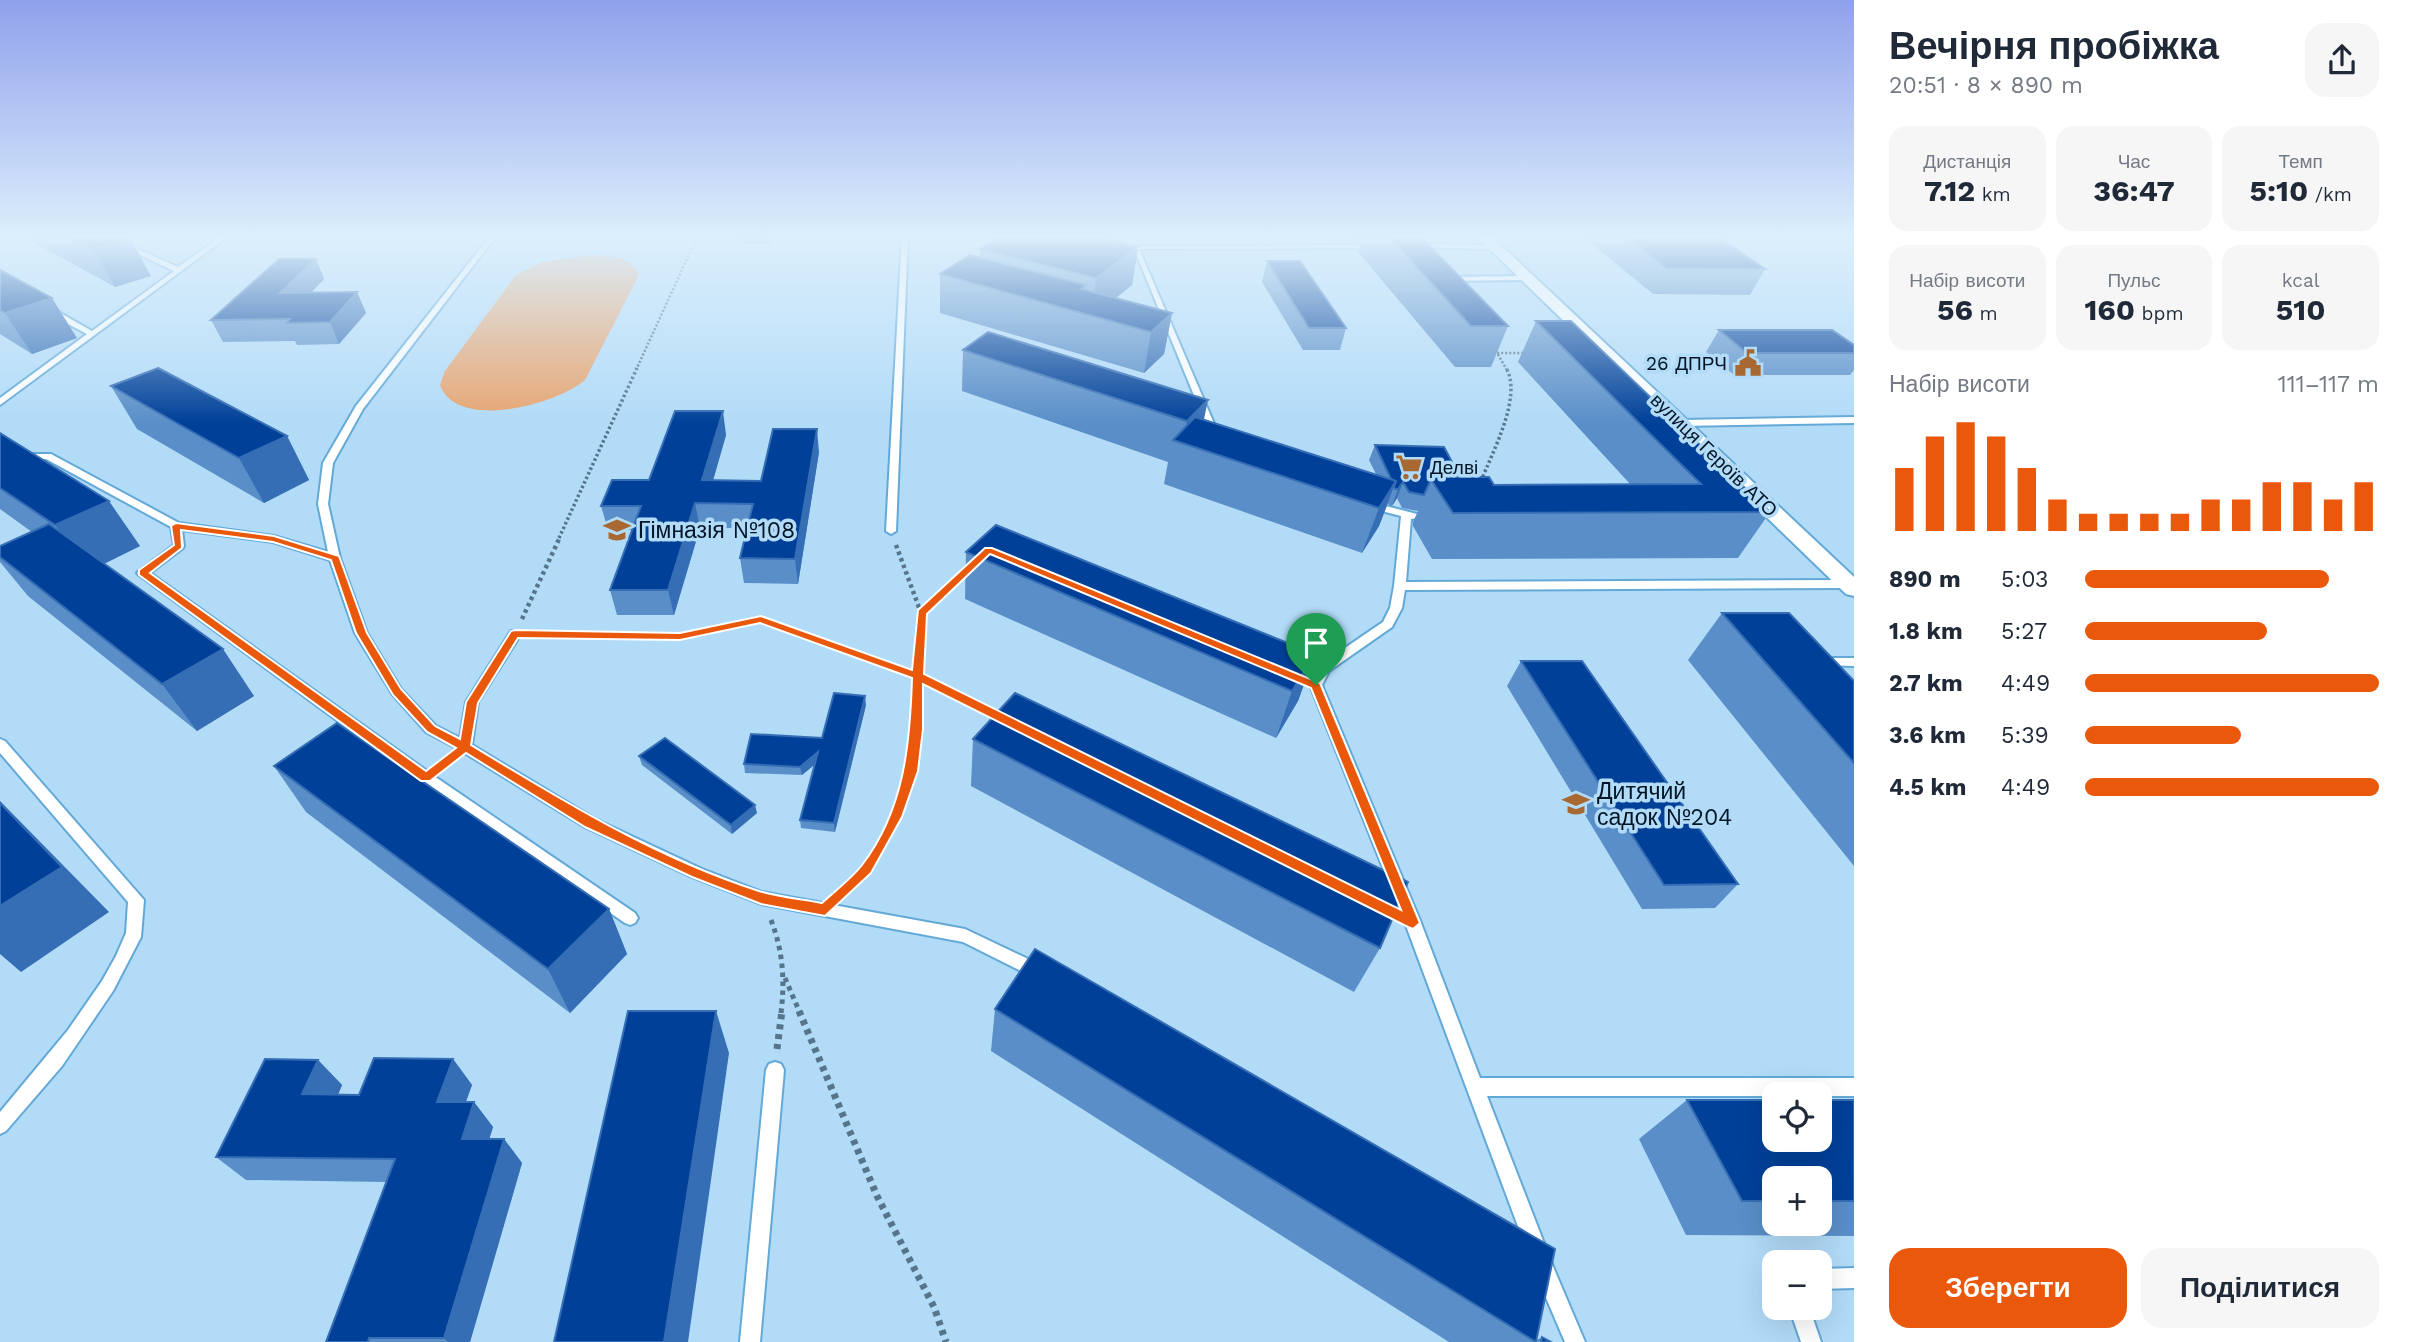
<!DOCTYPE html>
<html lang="uk">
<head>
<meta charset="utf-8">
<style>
  :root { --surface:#fff; --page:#f6f6f7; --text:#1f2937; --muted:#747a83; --accent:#ea580c }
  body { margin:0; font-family:"Work Sans",sans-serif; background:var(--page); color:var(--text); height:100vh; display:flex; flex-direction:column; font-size:26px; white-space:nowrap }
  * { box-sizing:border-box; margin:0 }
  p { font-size:23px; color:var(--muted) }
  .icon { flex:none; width:38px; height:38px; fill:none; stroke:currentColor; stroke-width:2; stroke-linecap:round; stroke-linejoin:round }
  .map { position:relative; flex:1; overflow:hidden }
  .sheet { display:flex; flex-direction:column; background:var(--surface); width:560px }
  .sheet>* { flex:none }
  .buttons { position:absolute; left:1762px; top:1082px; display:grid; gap:14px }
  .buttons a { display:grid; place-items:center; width:70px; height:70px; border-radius:14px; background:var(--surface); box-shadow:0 7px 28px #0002; font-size:35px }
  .pin { position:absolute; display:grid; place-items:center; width:60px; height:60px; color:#fff; margin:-72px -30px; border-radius:50% 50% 50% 0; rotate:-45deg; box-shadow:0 0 7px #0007 }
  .pin .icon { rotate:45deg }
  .round { display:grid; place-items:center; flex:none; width:74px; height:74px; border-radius:21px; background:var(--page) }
  .head { display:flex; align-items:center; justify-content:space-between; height:119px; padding:0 35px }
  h1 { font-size:38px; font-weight:700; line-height:52px }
  .metrics { display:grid; grid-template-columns:repeat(3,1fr); gap:10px; height:119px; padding:7px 35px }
  .metrics div { display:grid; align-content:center; border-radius:18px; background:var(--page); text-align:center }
  .metrics b { font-size:30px; font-weight:700 }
  .metrics small { font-size:19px; font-weight:400 }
  .metrics p { font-size:19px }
  .chart { height:196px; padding:14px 35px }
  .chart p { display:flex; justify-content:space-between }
  .chart svg { width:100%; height:126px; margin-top:7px; stroke:var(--accent); stroke-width:6 }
  .primary-button { display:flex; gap:14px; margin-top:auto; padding:14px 35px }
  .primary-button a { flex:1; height:80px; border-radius:21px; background:var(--accent); color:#fff; font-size:28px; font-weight:700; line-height:80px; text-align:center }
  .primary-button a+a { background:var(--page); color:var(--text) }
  ul { padding:0 35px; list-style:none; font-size:23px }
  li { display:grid; grid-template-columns:112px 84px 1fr; align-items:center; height:52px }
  li i { height:18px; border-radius:9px; background:var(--accent) }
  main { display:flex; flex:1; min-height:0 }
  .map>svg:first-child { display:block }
</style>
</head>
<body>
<main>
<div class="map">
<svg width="1854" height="1342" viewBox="0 0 1854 1342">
  <rect width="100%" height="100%" fill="#b2dbf8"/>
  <path fill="#e7a571" d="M 591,255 C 609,256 632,256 639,275 L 585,380 C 558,404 457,432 440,385 L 445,371 L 516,275 L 542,262 Z"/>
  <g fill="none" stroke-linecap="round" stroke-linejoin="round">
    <defs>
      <g id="service">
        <path d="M 98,235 L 106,235 L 178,267 L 223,235 L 230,235 L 0,405 L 0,398 L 87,334 L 49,314 L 49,310 L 55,310 L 92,331 L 174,271 Z"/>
        <path d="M 491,235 L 497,235 L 363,409 L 333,463 L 328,504 L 340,558 L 367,633 L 401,689 L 436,726 L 460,738 L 466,702 L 511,631 L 519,631 L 521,634 L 478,702 L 472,745 L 595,819 L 702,869 L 762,892 L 965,929 L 1045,967 L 1047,972 L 1045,977 L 1039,979 L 1033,977 L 963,942 L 761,904 L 692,877 L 585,827 L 460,750 L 426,732 L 393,695 L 355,633 L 330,560 L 273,542 L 182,530 L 184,546 L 183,548 L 150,573 L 431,774 L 635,913 L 638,918 L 635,923 L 630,925 L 625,923 L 421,782 L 139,575 L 137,573 L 139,571 L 174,545 L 171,527 L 46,459 L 0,460 L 0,454 L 51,454 L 179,523 L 274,536 L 328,552 L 318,504 L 323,463 L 356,406 Z"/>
        <path d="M 902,235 L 908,235 L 896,531 L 891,534 L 886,531 Z"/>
        <path d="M 1414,244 L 1494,245 L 1497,247 L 1494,249 L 1412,247 L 1412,245 Z"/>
        <path d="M 1377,245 L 1377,247 L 1375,248 L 1139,249 L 1219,435 L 1217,437 L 1211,437 L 1133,246 Z"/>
        <path d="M 1527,276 L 1530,276 L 1530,280 L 1447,281 L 1443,279 L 1447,277 Z"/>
        <path d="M 1854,417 L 1854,423 L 1681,426 L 1676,423 L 1681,420 Z"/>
        <path d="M 1370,502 L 1417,514 L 1418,516 L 1417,518 L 1411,519 L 1406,582 L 1849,580 L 1854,583 L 1853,586 L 1849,588 L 1405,590 L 1402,608 L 1392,627 L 1329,671 L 1322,685 L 1421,923 L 1480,1078 L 1854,1078 L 1854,1096 L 1820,1096 L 1820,1094 L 1774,1094 L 1774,1096 L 1487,1096 L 1554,1269 L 1585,1342 L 1565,1342 L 1535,1272 L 1405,923 L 1310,685 L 1320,665 L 1383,622 L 1390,608 L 1394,586 L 1401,516 L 1366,507 L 1365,505 Z"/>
        <path d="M 1822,658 L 1854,658 L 1854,666 L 1818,665 L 1816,662 L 1818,659 Z"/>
        <path d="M 0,739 L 5,741 L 144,900 L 141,937 L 113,991 L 62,1066 L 6,1131 L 0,1134 L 0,1112 L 68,1030 L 102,981 L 116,956 L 126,933 L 128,902 L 0,753 Z"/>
        <path d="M 775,1062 L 781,1064 L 784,1070 L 760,1342 L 740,1342 L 766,1070 L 769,1064 Z"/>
        <path d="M 1854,1268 L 1854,1288 L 1820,1289 L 1820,1269 Z"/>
        <path d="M 1789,1307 L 1809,1307 L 1821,1342 L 1801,1342 Z"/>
      </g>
      <path id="minor" d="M 1475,235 L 1490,235 L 1854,577 L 1854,596 L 1846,594 Z"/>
      <path id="secondary" d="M 0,235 L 11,235 L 8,239 L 0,241 Z"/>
    </defs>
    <use href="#service" stroke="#63a9d7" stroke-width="4"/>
    <use href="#minor" stroke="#63a9d7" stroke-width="4"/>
    <use href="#secondary" stroke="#63a9d7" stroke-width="3"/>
    <g stroke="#56758b" stroke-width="2.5" stroke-dasharray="2 2" stroke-linecap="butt">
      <path d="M 636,370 L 698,235"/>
      <path d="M 1507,370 L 1497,353 L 1526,353"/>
    </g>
    <g stroke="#56758b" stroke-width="3.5" stroke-dasharray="2.5 2.5" stroke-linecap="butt">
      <path d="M 1481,481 C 1492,453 1523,396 1506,368"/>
      <path d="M 559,538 L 637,368"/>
    </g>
    <g stroke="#56758b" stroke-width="4.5" stroke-dasharray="3.5 3.5" stroke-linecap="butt">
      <path d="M 896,545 L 921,613"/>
      <path d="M 522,619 L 560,537"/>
      <path d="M 532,634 L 680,636 L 761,619 L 918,676 L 999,716"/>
      <path d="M 913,749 L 921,613 L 970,567"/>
    </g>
    <g stroke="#56758b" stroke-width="5" stroke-dasharray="4.5 4.5" stroke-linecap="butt">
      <path d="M 843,892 C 881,849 906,805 913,747"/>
      <path d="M 771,920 C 783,951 785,980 781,1013"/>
      <path d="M 785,978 L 800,1013"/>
    </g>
    <g stroke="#56758b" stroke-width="7" stroke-dasharray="5 5" stroke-linecap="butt">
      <path d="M 799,1011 L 877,1196 L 934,1307 L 946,1342"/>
      <path d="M 777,1049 L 782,1011"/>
    </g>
    <use href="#service" fill="#fff" fill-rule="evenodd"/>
    <use href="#minor" fill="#fff" fill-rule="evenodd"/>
    <use href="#secondary" fill="#e3f2fb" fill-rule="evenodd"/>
  </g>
  <g fill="#598ec8" fill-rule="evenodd">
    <path d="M 26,235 L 124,235 L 151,276 L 115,287 L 29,240 Z"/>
    <path d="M 737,235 L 772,235 L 770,244 L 738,244 Z"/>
    <path d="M 1344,235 L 1419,235 L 1508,326 L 1491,367 L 1455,367 L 1358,252 L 1360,243 L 1351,243 Z"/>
    <path d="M 1581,235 L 1716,235 L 1765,269 L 1750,295 L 1653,294 Z"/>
    <path d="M 1138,247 L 1132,285 L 1116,298 L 1172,313 L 1164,354 L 1144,373 L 940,313 L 940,274 L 980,258 L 980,249 Z"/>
    <path d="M 316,259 L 324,279 L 311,293 L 357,292 L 366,313 L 339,344 L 297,345 L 295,341 L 223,342 L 211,320 Z"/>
    <path d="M 1267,261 L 1346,328 L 1340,350 L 1303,350 L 1262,282 Z"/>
    <path d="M 0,270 L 77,338 L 32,354 L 0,334 Z"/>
    <path d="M 1536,321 L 1770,512 L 1738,558 L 1432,559 L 1413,526 L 1413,522 L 1418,511 L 1402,508 L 1397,498 L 1392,506 L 1389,505 L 1388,503 L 1379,526 L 1362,553 L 1164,484 L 1168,462 L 962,391 L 963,350 L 1204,420 L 1376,474 L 1369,460 L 1375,445 L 1460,477 L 1494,485 L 1631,485 L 1518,362 Z"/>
    <path d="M 1719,330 L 1854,345 L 1854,370 L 1850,375 L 1734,375 L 1706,352 Z"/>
    <path d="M 111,386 L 287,436 L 309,480 L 264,503 L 137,429 Z"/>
    <path d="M 0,433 L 140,546 L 104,564 L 254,696 L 197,731 L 28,596 L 0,562 L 0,546 L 32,532 L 0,509 Z"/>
    <path d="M 726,435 L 713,481 L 761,481 L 819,452 L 798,584 L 744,583 L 740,558 L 747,528 L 700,528 L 674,615 L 617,615 L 610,590 L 632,530 L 608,530 L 601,506 L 649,480 Z"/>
    <path d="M 966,552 L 1315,654 L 1298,701 L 1276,738 L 965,599 Z"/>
    <path d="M 1722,613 L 1854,681 L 1854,866 L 1688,660 Z"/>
    <path d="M 1521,661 L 1738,884 L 1715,908 L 1642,909 L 1507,686 Z"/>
    <path d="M 866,705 L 835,832 L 801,828 L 800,820 L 815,764 L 802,775 L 745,773 L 744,764 L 822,738 Z"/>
    <path d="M 973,739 L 1380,948 L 1354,992 L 971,786 Z"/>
    <path d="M 639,756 L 757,813 L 732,834 L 642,765 Z"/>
    <path d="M 274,766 L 609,909 L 627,954 L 570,1013 L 306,812 Z"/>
    <path d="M 995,1009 L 1537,1340 L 1542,1337 L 1551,1342 L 1449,1342 L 991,1051 Z"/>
    <path d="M 453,1059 L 472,1085 L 465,1102 L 474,1102 L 493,1127 L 489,1139 L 504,1139 L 522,1163 L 470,1342 L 326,1342 L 386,1182 L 246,1180 L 216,1157 L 318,1060 L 342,1085 L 338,1095 L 359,1095 Z"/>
    <path d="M 1687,1100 L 1854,1100 L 1854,1236 L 1686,1235 L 1639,1139 ZM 1774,1178 L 1820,1178 L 1820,1223 L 1774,1223 Z"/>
  </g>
  <g fill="#356eb5">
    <path d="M 769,235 L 772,235 L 770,244 Z"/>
    <path d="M 130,238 L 151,276 L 115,287 L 93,249 Z"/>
    <path d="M 1138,247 L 1132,285 L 1093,316 L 1092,315 L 1096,278 Z"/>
    <path d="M 316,259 L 324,279 L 290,314 L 280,293 Z"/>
    <path d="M 357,292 L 366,313 L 339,344 L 330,322 Z"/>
    <path d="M 52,298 L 77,338 L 32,354 L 5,313 Z"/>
    <path d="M 1172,313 L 1164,354 L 1144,373 L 1151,332 Z"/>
    <path d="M 1208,400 L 1199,443 L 1182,443 L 1187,421 Z"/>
    <path d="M 723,411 L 726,435 L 706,504 L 702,480 Z"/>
    <path d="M 817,429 L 819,452 L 798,584 L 795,559 Z"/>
    <path d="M 287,436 L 309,480 L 264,503 L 239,458 Z"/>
    <path d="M 1396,481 L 1379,526 L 1362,553 L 1379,508 Z"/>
    <path d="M 1403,482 L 1397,498 L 1392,506 L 1398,489 Z"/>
    <path d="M 109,501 L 140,546 L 89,571 L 55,525 Z"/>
    <path d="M 695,503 L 700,528 L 674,615 L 668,590 Z"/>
    <path d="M 223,649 L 254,696 L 197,731 L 162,684 Z"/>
    <path d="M 1315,654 L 1298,701 L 1276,738 L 1292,691 Z"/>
    <path d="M 865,696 L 866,705 L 835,832 L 834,823 Z"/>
    <path d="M 818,752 L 819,761 L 802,775 L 800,767 Z"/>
    <path d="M 0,801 L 109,912 L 21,972 L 0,954 Z"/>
    <path d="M 755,805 L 757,813 L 732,834 L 731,825 Z"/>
    <path d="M 609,909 L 627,954 L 570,1013 L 548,969 Z"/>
    <path d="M 716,1011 L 729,1053 L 688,1342 L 664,1342 Z"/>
    <path d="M 453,1059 L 472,1085 L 457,1127 L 437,1102 Z"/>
    <path d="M 318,1060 L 342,1085 L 327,1119 L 302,1094 Z"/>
    <path d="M 474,1102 L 493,1127 L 482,1163 L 462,1139 Z"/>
    <path d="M 504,1139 L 522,1163 L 470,1342 L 448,1342 L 444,1338 Z"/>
  </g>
  <g fill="#004098" stroke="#356eb5" stroke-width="2">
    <path d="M 67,235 L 124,235 L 130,238 L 93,249 Z"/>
    <path d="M 1003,235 L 1087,235 L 1138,247 L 1096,278 L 980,249 Z"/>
    <path d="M 1387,235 L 1419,235 L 1508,326 L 1471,326 Z"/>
    <path d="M 1623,235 L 1716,235 L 1765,269 L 1666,268 Z"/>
    <path d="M 970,255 L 1086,285 L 1081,289 L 1172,313 L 1151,332 L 940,274 Z"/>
    <path d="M 279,259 L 316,259 L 280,293 L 357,292 L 330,322 L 287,323 L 290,319 L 211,320 Z"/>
    <path d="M 1267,261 L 1300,261 L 1346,328 L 1309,328 Z"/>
    <path d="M 0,270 L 52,298 L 5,313 L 0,310 Z"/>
    <path d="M 1536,321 L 1571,321 L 1770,512 L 1453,513 L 1432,481 L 1432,477 L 1489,477 L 1494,485 L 1701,484 Z"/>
    <path d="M 1719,330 L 1832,330 L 1854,345 L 1854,353 L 1747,353 Z"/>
    <path d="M 988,332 L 1208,400 L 1187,421 L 963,350 Z"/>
    <path d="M 158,368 L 287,436 L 239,458 L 111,386 Z"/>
    <path d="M 675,411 L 723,411 L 702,480 L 761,481 L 773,429 L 817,429 L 795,559 L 740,558 L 753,504 L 695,503 L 668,590 L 610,590 L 641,506 L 601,506 L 612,480 L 649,480 Z"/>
    <path d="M 1195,417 L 1396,481 L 1379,508 L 1173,440 Z"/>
    <path d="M 0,433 L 109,501 L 55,525 L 0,488 Z"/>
    <path d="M 1375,445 L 1444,447 L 1460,477 L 1432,477 L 1424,495 L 1409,492 L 1403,482 L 1398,489 L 1395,489 L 1394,487 L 1396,481 L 1391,479 Z"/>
    <path d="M 49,524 L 223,649 L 162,684 L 0,557 L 0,546 Z"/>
    <path d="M 996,525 L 1315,654 L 1292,691 L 966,552 Z"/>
    <path d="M 1722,613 L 1789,613 L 1854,681 L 1854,763 Z"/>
    <path d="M 1521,661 L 1582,661 L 1738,884 L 1664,885 Z"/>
    <path d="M 834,693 L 865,696 L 834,823 L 800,820 L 818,752 L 800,767 L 744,764 L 751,734 L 822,738 Z"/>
    <path d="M 1015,693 L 1408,882 L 1380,948 L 973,739 Z"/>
    <path d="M 337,723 L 609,909 L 548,969 L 274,766 Z"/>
    <path d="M 665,738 L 755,805 L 731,825 L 639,756 Z"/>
    <path d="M 0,803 L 62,867 L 0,906 Z"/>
    <path d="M 1035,949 L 1555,1249 L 1536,1342 L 995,1009 Z"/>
    <path d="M 628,1011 L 716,1011 L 664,1342 L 554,1342 Z"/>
    <path d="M 374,1058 L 453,1059 L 437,1102 L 474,1102 L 462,1139 L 504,1139 L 444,1338 L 369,1338 L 368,1342 L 326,1342 L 395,1159 L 216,1157 L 265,1059 L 318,1060 L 302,1094 L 359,1095 Z"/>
    <path d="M 1687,1100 L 1774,1100 L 1774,1139 L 1820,1139 L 1820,1100 L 1854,1100 L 1854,1201 L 1820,1201 L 1820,1178 L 1774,1178 L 1774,1201 L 1742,1201 Z"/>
    <path d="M 1542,1337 L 1551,1342 L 1541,1342 Z"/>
  </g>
  <linearGradient id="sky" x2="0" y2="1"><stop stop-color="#90a1ec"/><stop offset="0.56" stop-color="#dceffc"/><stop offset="1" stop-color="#dceffc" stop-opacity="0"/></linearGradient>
  <rect width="1854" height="423" fill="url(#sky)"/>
  <path fill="#ea580c" stroke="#fff" stroke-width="2" fill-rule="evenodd" d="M 176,523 L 274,536 L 339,556 L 367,633 L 401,689 L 435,726 L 460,739 L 466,702 L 511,631 L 515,630 L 680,633 L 761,616 L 912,670 L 918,610 L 985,548 L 992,548 L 1320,683 L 1420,923 L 1413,929 L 1408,927 L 923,684 L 923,729 L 918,771 L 902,817 L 871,873 L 825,916 L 761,904 L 692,877 L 585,827 L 466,753 L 430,781 L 421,781 L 139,575 L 139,570 L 174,545 L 171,526 ZM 181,530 L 273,542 L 331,560 L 356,633 L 393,695 L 427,732 L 456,748 L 426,771 L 150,573 L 182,548 ZM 990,554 L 1311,688 L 1401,910 L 924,674 L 927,614 ZM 760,623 L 912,678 C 910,745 904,810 862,865 C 851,879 835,891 822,903 C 802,899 779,897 759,891 C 656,858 563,801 471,745 L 478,703 L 518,638 L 680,640 Z"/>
  <defs>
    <symbol id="civic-bare" viewBox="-9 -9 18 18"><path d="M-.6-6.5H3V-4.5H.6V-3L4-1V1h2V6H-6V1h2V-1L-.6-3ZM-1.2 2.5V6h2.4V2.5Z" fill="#a86831" stroke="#b2dbf8" stroke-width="2.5" paint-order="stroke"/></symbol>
    <symbol id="supermarket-bare" viewBox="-9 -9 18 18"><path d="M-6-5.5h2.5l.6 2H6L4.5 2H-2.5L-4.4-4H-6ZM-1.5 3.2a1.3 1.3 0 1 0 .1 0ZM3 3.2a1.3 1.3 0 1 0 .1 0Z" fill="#a86831" stroke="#b2dbf8" stroke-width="2.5" paint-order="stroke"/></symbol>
    <symbol id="school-bare" viewBox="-9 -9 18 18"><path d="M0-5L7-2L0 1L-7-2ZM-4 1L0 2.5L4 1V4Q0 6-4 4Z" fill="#a86831" stroke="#b2dbf8" stroke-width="2.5" paint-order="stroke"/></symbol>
  </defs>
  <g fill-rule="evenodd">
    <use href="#civic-bare" x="1729" y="344" width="38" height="38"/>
    <use href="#supermarket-bare" x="1390" y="448" width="38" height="38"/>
    <use href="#school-bare" x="598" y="511" width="38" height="38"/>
    <use href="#school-bare" x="1557" y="785" width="38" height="38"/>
  </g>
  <g text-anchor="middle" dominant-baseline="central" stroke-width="7" stroke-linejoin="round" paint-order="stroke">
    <g font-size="19" fill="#001526" stroke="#b2dbf8" text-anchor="end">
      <text x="1727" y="363">26 ДПРЧ</text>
      <text x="1430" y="467" text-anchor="start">Делві</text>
    </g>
    <g font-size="19" fill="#001526" stroke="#b2dbf8">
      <text transform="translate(1714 455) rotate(44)">вулиця Героїв АТО</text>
    </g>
    <g font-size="23" fill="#001526" stroke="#b2dbf8" text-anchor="start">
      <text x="638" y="530">Гімназія №108</text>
      <text x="1597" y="791">Дитячий<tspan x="1597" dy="26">садок №204</tspan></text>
    </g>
  </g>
</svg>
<div class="buttons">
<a><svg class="icon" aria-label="locate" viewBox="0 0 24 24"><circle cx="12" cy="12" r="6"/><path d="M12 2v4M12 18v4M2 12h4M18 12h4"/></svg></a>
<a>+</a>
<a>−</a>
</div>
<div class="pin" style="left:1316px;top:685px;background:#1e9e55"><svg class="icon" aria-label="arrive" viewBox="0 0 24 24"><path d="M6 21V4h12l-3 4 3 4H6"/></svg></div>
</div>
<section class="sheet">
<div class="head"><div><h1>Вечірня пробіжка</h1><p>20:51 · 8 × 890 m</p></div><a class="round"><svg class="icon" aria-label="share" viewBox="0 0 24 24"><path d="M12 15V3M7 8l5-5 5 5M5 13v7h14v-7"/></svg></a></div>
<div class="metrics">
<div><p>Дистанція</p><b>7.12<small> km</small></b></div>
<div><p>Час</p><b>36:47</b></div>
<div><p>Темп</p><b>5:10<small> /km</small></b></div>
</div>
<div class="metrics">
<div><p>Набір висоти</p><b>56<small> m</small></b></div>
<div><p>Пульс</p><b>160<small> bpm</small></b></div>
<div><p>kcal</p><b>510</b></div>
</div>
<div class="chart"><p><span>Набір висоти</span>111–117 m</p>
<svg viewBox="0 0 160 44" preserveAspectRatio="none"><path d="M5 44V22M15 44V11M25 44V6M35 44V11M45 44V22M55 44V33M65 44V38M75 44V38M85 44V38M95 44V38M105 44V33M115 44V33M125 44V27M135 44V27M145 44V33M155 44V27"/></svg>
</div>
<ul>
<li><b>890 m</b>5:03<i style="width:83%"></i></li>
<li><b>1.8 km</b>5:27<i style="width:62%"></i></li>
<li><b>2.7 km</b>4:49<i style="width:100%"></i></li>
<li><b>3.6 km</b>5:39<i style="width:53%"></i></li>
<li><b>4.5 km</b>4:49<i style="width:100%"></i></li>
</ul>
<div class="primary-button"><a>Зберегти</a><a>Поділитися</a></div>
</section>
</main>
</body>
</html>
